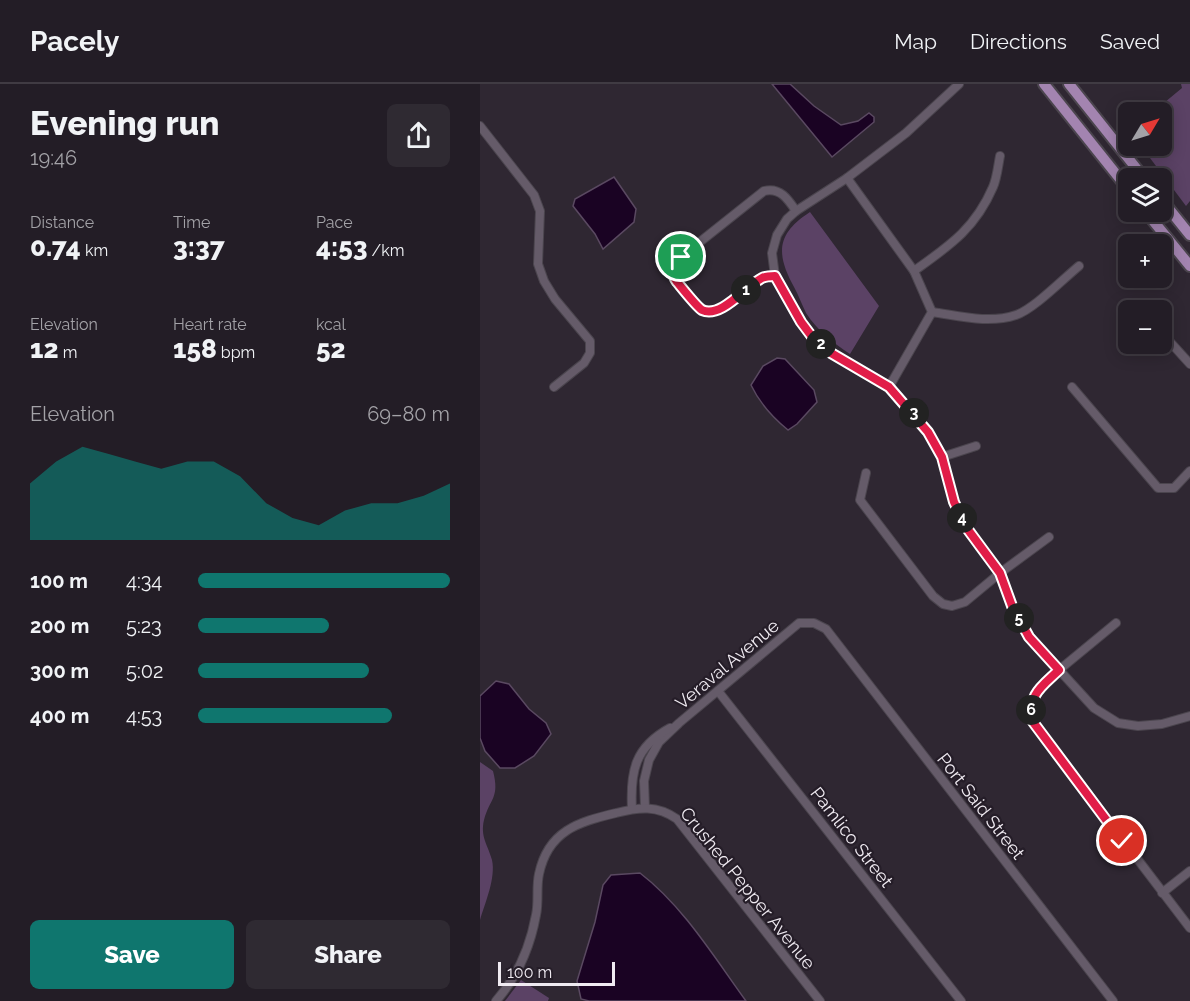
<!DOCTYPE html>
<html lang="en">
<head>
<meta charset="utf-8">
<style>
  :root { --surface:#231d26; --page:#2f2a32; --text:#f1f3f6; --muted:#a3a2a7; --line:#403b43; --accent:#0f766e }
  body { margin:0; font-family:Raleway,sans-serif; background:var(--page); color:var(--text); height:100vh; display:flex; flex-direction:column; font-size:22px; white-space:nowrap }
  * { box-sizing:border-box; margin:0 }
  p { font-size:20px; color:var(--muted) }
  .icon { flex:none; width:33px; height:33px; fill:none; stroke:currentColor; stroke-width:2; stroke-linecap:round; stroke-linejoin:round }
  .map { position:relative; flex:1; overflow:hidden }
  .side { display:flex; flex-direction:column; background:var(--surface); width:480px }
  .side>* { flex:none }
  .needle { width:39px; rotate:52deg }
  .buttons { position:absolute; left:638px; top:18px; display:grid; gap:12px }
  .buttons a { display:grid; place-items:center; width:54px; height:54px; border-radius:9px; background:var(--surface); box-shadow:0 3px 15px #0003,0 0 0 2px var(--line); font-size:30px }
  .scale { position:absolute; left:18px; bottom:15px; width:117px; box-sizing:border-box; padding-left:6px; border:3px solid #f0ebf2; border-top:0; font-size:16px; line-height:21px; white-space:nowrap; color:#f0ebf2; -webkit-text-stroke:4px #251d28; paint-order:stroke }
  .pin { position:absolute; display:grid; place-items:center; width:51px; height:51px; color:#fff; margin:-26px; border:3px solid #fff; border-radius:50%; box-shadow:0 2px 6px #0007 }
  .km { position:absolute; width:30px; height:30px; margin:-15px; border-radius:50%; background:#222; color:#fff; font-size:16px; line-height:30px; text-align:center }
  .round { display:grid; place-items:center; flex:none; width:63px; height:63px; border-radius:9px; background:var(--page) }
  .summary { display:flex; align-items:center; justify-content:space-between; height:102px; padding:0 30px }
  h1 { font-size:33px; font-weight:800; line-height:45px }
  .stats { display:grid; grid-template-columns:repeat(3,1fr); gap:9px; height:102px; padding:6px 30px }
  .stats div { display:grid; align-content:center }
  .stats b { font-size:26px; font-weight:800 }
  .stats small { font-size:16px; font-weight:400 }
  .stats p { font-size:16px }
  .chart { height:168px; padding:12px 30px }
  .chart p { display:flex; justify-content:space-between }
  .chart svg { width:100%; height:108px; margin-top:6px; fill:var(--accent); opacity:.7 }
  .cta { display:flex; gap:12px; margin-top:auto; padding:12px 30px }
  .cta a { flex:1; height:69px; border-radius:9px; background:var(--accent); color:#fff; font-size:24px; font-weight:800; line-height:69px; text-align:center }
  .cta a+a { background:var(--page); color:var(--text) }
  ul { padding:0 30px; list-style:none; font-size:20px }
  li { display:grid; grid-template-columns:96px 72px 1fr; align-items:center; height:45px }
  li i { height:15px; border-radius:8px; background:var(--accent) }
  header { display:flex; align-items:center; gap:36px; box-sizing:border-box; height:84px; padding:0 30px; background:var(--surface); border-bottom:2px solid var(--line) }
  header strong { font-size:28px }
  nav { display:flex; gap:33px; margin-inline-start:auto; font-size:21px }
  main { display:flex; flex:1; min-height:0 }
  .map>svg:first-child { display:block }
</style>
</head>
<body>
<header>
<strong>Pacely</strong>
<nav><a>Map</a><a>Directions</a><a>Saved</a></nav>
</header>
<main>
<section class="side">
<div class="summary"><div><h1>Evening run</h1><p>19:46</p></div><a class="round"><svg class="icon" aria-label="share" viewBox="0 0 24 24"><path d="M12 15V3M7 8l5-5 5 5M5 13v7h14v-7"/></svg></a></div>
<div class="stats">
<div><p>Distance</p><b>0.74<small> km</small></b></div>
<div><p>Time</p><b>3:37</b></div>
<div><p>Pace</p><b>4:53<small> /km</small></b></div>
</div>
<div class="stats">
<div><p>Elevation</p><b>12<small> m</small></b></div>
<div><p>Heart rate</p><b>158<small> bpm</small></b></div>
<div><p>kcal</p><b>52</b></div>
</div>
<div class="chart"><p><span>Elevation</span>69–80 m</p>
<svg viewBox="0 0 160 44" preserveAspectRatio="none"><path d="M0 44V21L10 12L20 6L30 9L40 12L50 15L60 12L70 12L80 18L90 29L100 35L110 38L120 32L130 29L140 29L150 26L160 21V44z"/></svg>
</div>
<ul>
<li><b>100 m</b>4:34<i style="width:100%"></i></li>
<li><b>200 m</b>5:23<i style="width:52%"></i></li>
<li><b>300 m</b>5:02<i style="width:68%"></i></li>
<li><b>400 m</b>4:53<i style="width:77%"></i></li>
</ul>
<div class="cta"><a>Save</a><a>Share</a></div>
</section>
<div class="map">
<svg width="710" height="917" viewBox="0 0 710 917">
  <rect width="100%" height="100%" fill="#2f2732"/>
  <g fill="#5b4265">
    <path d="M 701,0 L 710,0 L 710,117 L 706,122 L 661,62 L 681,62 L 681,28 L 673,28 L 702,4 Z"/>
    <path d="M 330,128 L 399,222 L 370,270 C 353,259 337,246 326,229 C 322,221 319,212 314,203 C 296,170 296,150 330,128 Z"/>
    <path d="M 0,678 L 13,687 C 20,714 10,714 4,736 C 0,753 8,761 12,776 C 16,794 5,819 0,836 Z"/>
    <path d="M 41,896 L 69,914 L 68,917 L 25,917 Z"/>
  </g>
  <g fill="#1a0323" stroke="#5a4961" stroke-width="1.5">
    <path d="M 292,0 L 310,0 L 334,22 L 361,41 L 378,37 L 389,29 L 394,33 L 394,38 L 352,73 Z"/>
    <path d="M 134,93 L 156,125 L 154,138 L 123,165 L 115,150 L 93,122 L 95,115 Z"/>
    <path d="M 297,274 L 305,275 L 334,306 L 337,318 L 317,340 L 308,346 C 292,333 280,320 271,301 L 283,282 Z"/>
    <path d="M 16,597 L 29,600 L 49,625 L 66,639 L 71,650 L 54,672 L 35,684 L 20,684 L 5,667 L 0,654 L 0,612 Z"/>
    <path d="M 160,789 C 203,822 234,873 266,917 L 109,917 L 101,915 L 97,897 L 115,838 L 123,801 L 131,791 Z"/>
  </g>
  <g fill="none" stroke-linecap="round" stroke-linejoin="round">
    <defs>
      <g id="minor">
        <path d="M 479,0 L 426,49 L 367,94 L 316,127 L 307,135 L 297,151 L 292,169 L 295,192 L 321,238 L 333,254 L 351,269 L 409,303 L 448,348 L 462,373 L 474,418 L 500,464 L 520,489 L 532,522 L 549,553 L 614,624 L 638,639 L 658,642 L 682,640 L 710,632"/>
        <path d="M 0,42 L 54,111 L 60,127 L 58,180 L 64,197 L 75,215 L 110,257 L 110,269 L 104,279 L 74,303"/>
        <path d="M 367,94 L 434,187 L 452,228 L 409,303"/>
        <path d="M 434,187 C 469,162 495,145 513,103 C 517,94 518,82 520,72"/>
        <path d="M 295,192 C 290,192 286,192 282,194 C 266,202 241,235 222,225 C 216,222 202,204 197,198 C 190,189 194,180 201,173 L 284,107 C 300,103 308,115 316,127"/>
        <path d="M 452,228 C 480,232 509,240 536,231 C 554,225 583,195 599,182"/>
        <path d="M 681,248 L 710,280"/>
        <path d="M 592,303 L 678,404 L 694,404 L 710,387"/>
        <path d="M 462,373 L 496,362"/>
        <path d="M 386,389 L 380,416 L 453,512 L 463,520 L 472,522 L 485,518 L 520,489 L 569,453"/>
        <path d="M 636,539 L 579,586 L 555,610 L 551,622 L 553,638 L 710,844"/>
        <path d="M 238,607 L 481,917"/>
        <path d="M 165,724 L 164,697 L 169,676 L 179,658 L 199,639 L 319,539 L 334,539 L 346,545 L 633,917"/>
        <path d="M 152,725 C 150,687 155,663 190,644"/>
        <path d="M 682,809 L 710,787"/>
        <path d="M 16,917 C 38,892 50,864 56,831 C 59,818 56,803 59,790 C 68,747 98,738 136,729 C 159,723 177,721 197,735 L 340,917"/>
      </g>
      <g id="major">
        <path d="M 564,0 L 648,105"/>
        <path d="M 589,0 L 664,94"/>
        <path d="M 681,115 L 710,151"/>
        <path d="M 666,128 L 710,182"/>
      </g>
    </defs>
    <use href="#minor" stroke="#4b454e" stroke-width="10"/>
    <use href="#major" stroke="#4b454e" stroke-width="14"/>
    <use href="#minor" stroke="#655b69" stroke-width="8"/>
    <use href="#major" stroke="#a384b0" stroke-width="10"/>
  </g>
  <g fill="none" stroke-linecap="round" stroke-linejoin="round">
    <defs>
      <path id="route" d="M 201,173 C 194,180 190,189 197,198 C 202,204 216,222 222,226 C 241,235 266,202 282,194 C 286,192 290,192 295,192 L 321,238 L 333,254 L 351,269 L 409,303 L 448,348 L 462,373 L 474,418 L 486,443 L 520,489 L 532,522 L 549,553 L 579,586 C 559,605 549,609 553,638 L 642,757"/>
    </defs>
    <use href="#route" stroke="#fff" stroke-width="12"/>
    <use href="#route" stroke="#e11d48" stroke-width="8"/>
  </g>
  <g text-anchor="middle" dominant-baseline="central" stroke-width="4.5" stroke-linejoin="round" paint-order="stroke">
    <g font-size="18" fill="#f0ebf2" stroke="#251d28">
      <text transform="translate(247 580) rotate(-40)">Veraval Avenue</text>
      <text transform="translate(501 722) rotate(52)">Port Said Street</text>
      <text transform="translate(372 753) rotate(52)">Pamlico Street</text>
      <text transform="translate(268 804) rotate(51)">Crushed Pepper Avenue</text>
    </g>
  </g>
</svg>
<div class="buttons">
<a><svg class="needle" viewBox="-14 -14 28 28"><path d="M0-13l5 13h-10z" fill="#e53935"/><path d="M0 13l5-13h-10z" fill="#a3a2a7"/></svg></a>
<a><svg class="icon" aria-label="layers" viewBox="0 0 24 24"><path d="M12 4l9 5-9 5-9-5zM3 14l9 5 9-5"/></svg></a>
<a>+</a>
<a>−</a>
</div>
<div class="scale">100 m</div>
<div class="pin" style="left:201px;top:173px;background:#1e9e55"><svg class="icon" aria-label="arrive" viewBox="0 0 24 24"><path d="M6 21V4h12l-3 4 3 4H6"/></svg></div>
<div class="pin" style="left:642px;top:757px;background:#d93025"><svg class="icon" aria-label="check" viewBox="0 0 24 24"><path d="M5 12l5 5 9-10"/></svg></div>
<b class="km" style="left:266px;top:206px">1</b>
<b class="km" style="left:341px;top:260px">2</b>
<b class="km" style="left:434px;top:329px">3</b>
<b class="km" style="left:482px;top:434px">4</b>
<b class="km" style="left:539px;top:534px">5</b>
<b class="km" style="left:551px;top:626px">6</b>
</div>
</main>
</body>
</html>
